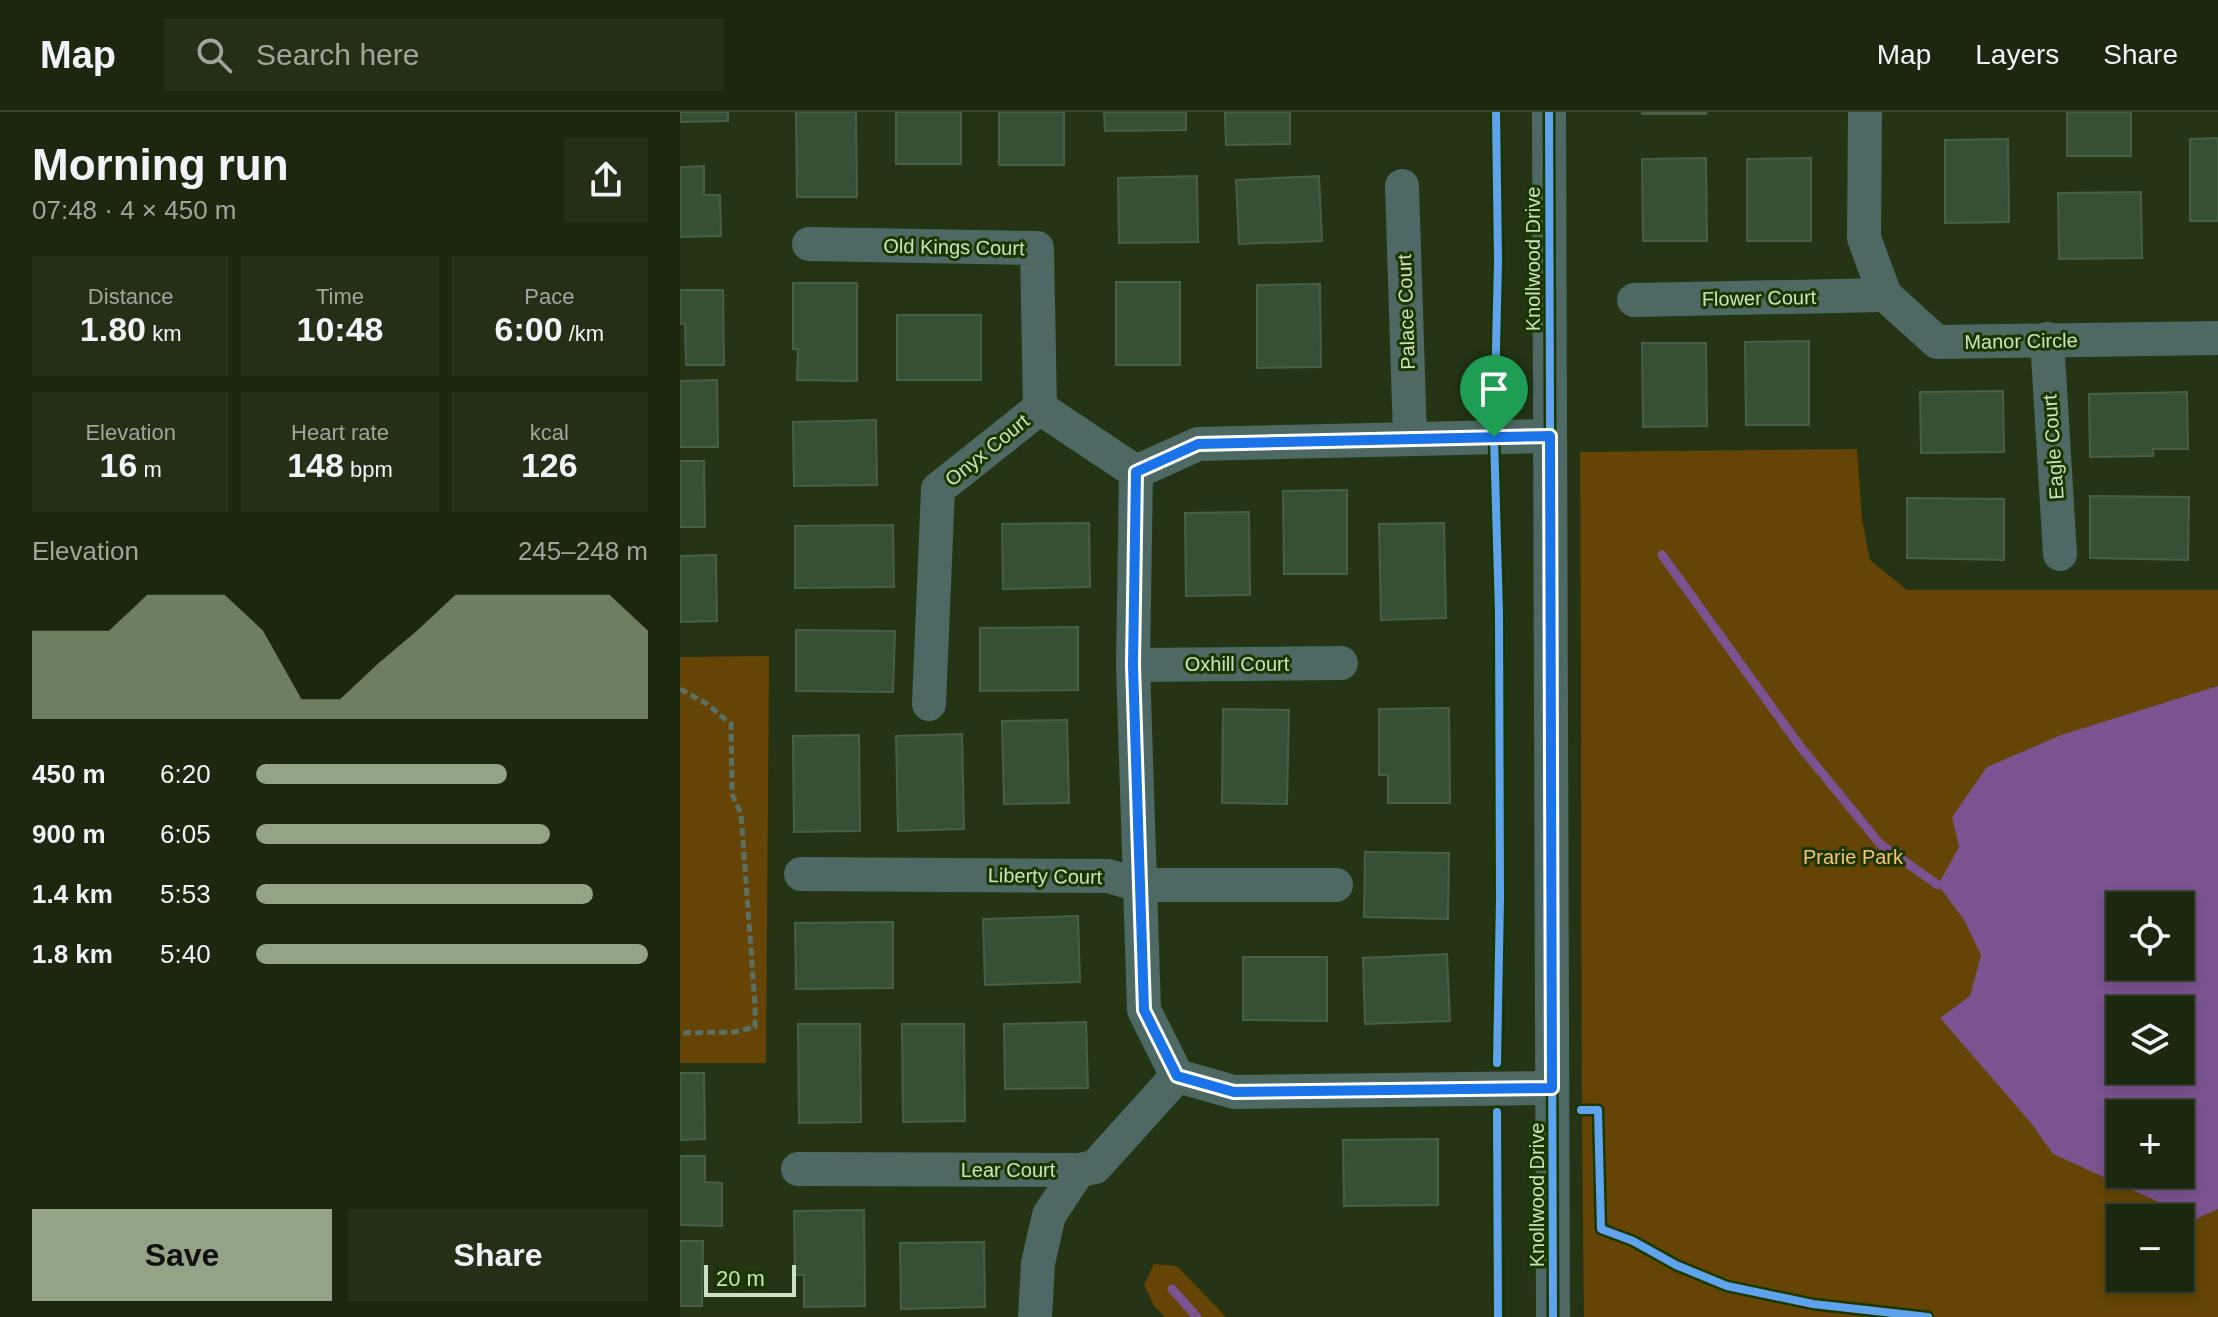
<!DOCTYPE html>
<html lang="en">
<head>
<meta charset="utf-8">
<style>
  :root { --surface:#1b270f; --page:#242f18; --text:#f1f3f6; --muted:#a0a59e; --line:#39442f; --accent:#92a485 }
  body { margin:0; font-family:Arial,sans-serif; background:var(--page); color:var(--text); height:100vh; display:flex; flex-direction:column; font-size:30px; white-space:nowrap }
  * { box-sizing:border-box; margin:0 }
  p { font-size:26px; color:var(--muted) }
  .icon { flex:none; width:44px; height:44px; fill:none; stroke:currentColor; stroke-width:2; stroke-linecap:round; stroke-linejoin:round }
  .map { position:relative; flex:1; overflow:hidden }
  .details { display:flex; flex-direction:column; background:var(--surface); width:680px }
  .details>* { flex:none }
  .controls { position:absolute; left:1426px; top:780px; display:grid; gap:16px }
  .controls a { display:grid; place-items:center; width:88px; height:88px; border-radius:0px; background:var(--surface); box-shadow:0 4px 12px #0003,0 0 0 2px var(--line); font-size:40px }
  .scale { position:absolute; left:24px; bottom:20px; width:92px; box-sizing:border-box; padding-left:8px; border:4px solid #cee0c2; border-top:0; font-size:22px; line-height:28px; white-space:nowrap; color:#cee0c2; -webkit-text-stroke:6px #1b3700; paint-order:stroke }
  .pin { position:absolute; display:grid; place-items:center; width:68px; height:68px; color:#fff; margin:-82px -34px; border-radius:50% 50% 50% 0; rotate:-45deg; box-shadow:0 0 8px #0007 }
  .pin .icon { rotate:45deg }
  .round { display:grid; place-items:center; flex:none; width:84px; height:84px; border-radius:0px; background:var(--page) }
  .summary { display:flex; align-items:center; justify-content:space-between; height:136px; padding:0 32px }
  h1 { font-size:44px; font-weight:600; line-height:60px }
  .stats { display:grid; grid-template-columns:repeat(3,1fr); gap:12px; height:136px; padding:8px 32px }
  .stats div { display:grid; align-content:center; border-radius:0px; background:var(--page); text-align:center }
  .stats b { font-size:34px; font-weight:600 }
  .stats small { font-size:22px; font-weight:400 }
  .stats p { font-size:22px }
  .chart { height:224px; padding:16px 32px }
  .chart p { display:flex; justify-content:space-between }
  .chart svg { width:100%; height:144px; margin-top:8px; fill:var(--accent); opacity:.7 }
  .action { display:flex; gap:16px; margin-top:auto; padding:16px 32px }
  .action a { flex:1; height:92px; border-radius:0px; background:var(--accent); color:#111; font-size:32px; font-weight:600; line-height:92px; text-align:center }
  .action a+a { background:var(--page); color:var(--text) }
  ul { padding:0 32px; list-style:none; font-size:26px }
  li { display:grid; grid-template-columns:128px 96px 1fr; align-items:center; height:60px }
  li i { height:20px; border-radius:10px; background:var(--accent) }
  header { display:flex; align-items:center; gap:48px; box-sizing:border-box; height:112px; padding:0 40px; background:var(--surface); border-bottom:2px solid var(--line) }
  header strong { font-size:38px }
  nav { display:flex; gap:44px; margin-inline-start:auto; font-size:28px }
  .search { width:560px; height:72px; background:var(--page); display:flex; align-items:center; gap:20px; box-sizing:border-box; padding:0 28px; border-radius:0px; color:var(--muted); font-size:30px }
  main { display:flex; flex:1; min-height:0 }
  .map>svg:first-child { display:block }
</style>
</head>
<body>
<header>
<strong>Map</strong>
<div class="search"><svg class="icon" aria-label="search" viewBox="0 0 24 24"><circle cx="10" cy="10" r="6"/><path d="M15 15l6 6"/></svg>Search here</div>
<nav><a>Map</a><a>Layers</a><a>Share</a></nav>
</header>
<main>
<section class="details">
<div class="summary"><div><h1>Morning run</h1><p>07:48 · 4 × 450 m</p></div><a class="round"><svg class="icon" aria-label="share" viewBox="0 0 24 24"><path d="M12 15V3M7 8l5-5 5 5M5 13v7h14v-7"/></svg></a></div>
<div class="stats">
<div><p>Distance</p><b>1.80<small> km</small></b></div>
<div><p>Time</p><b>10:48</b></div>
<div><p>Pace</p><b>6:00<small> /km</small></b></div>
</div>
<div class="stats">
<div><p>Elevation</p><b>16<small> m</small></b></div>
<div><p>Heart rate</p><b>148<small> bpm</small></b></div>
<div><p>kcal</p><b>126</b></div>
</div>
<div class="chart"><p><span>Elevation</span>245–248 m</p>
<svg viewBox="0 0 160 44" preserveAspectRatio="none"><path d="M0 44V17L10 17L20 17L30 6L40 6L50 6L60 17L70 38L80 38L90 27L100 17L110 6L120 6L130 6L140 6L150 6L160 17V44z"/></svg>
</div>
<ul>
<li><b>450 m</b>6:20<i style="width:64%"></i></li>
<li><b>900 m</b>6:05<i style="width:75%"></i></li>
<li><b>1.4 km</b>5:53<i style="width:86%"></i></li>
<li><b>1.8 km</b>5:40<i style="width:100%"></i></li>
</ul>
<div class="action"><a>Save</a><a>Share</a></div>
</section>
<div class="map">
<svg width="1538" height="1205" viewBox="0 0 1538 1205">
  <rect width="100%" height="100%" fill="#243414"/>
  <g fill="#654405" fill-rule="evenodd">
    <path d="M 1177,337 L 1182,408 L 1190,448 L 1227,478 L 1538,478 L 1538,1205 L 904,1205 C 900,917 902,628 900,340 ZM 1440,794 L 1500,794 L 1500,854 L 1440,854 ZM 1440,898 L 1500,898 L 1500,958 L 1440,958 ZM 1440,1002 L 1500,1002 L 1500,1062 L 1440,1062 ZM 1440,1106 L 1500,1106 L 1500,1166 L 1440,1166 Z"/>
    <path d="M 89,544 L 86,951 L 0,951 L 0,545 Z"/>
    <path d="M 474,1152 L 497,1154 L 546,1205 L 485,1205 L 475,1195 L 464,1173 Z"/>
  </g>
  <path fill="#7a5390" fill-rule="evenodd" d="M 1538,574 L 1538,1097 L 1516,1107 L 1373,1042 L 1351,1011 L 1260,906 L 1290,884 L 1301,843 L 1284,808 L 1258,773 L 1279,735 L 1272,705 L 1307,655 L 1381,623 ZM 1440,794 L 1500,794 L 1500,854 L 1440,854 ZM 1440,898 L 1500,898 L 1500,958 L 1440,958 ZM 1440,1002 L 1500,1002 L 1500,1062 L 1440,1062 Z"/>
  <g fill="none" stroke-linecap="round" stroke-linejoin="round">
    <g stroke="#7a5390" stroke-width="9">
      <path d="M 982,443 L 1119,633 L 1200,732 L 1258,773"/>
      <path d="M 492,1177 L 517,1205"/>
    </g>
  </g>
  <g fill="#364f35" stroke="#4a5d46" stroke-width="2">
    <path d="M 0,0 L 48,0 L 48,9 L 0,10 Z"/>
    <path d="M 116,0 L 176,0 L 177,85 L 117,85 Z"/>
    <rect x="216" y="0" width="65" height="52"/>
    <rect x="319" y="0" width="65" height="53"/>
    <path d="M 424,0 L 506,0 L 506,18 L 425,19 Z"/>
    <path d="M 545,0 L 610,0 L 610,32 L 546,33 Z"/>
    <rect x="962" y="0" width="64" height="2"/>
    <rect x="1387" y="0" width="64" height="44"/>
    <path d="M 1538,26 L 1538,109 L 1510,109 L 1510,27 Z"/>
    <path d="M 1328,27 L 1329,110 L 1265,111 L 1265,28 Z"/>
    <path d="M 1026,46 L 1027,129 L 963,129 L 962,47 Z"/>
    <path d="M 1131,46 L 1131,129 L 1067,129 L 1067,47 Z"/>
    <path d="M 24,54 L 24,83 L 40,83 L 41,124 L 0,125 L 0,55 Z"/>
    <path d="M 517,64 L 518,130 L 439,131 L 438,66 Z"/>
    <path d="M 639,64 L 642,129 L 559,132 L 556,68 Z"/>
    <path d="M 1461,80 L 1462,146 L 1379,147 L 1378,81 Z"/>
    <rect x="436" y="170" width="64" height="83"/>
    <path d="M 113,171 L 177,171 L 177,269 L 117,268 L 118,237 L 113,237 Z"/>
    <path d="M 640,172 L 641,255 L 577,256 L 577,173 Z"/>
    <path d="M 0,178 L 43,178 L 44,253 L 6,253 L 5,211 L 0,212 Z"/>
    <rect x="217" y="203" width="84" height="65"/>
    <path d="M 1129,229 L 1129,313 L 1066,313 L 1065,230 Z"/>
    <path d="M 962,231 L 1026,231 L 1027,314 L 963,315 Z"/>
    <path d="M 37,268 L 38,335 L 0,335 L 0,269 Z"/>
    <path d="M 1323,279 L 1324,340 L 1241,341 L 1240,280 Z"/>
    <path d="M 1507,280 L 1508,337 L 1473,337 L 1473,344 L 1410,345 L 1409,282 Z"/>
    <path d="M 196,308 L 197,373 L 114,374 L 113,310 Z"/>
    <path d="M 0,349 L 24,349 L 25,415 L 0,415 Z"/>
    <path d="M 667,378 L 667,462 L 604,462 L 603,379 Z"/>
    <path d="M 1410,384 L 1509,385 L 1508,448 L 1410,446 Z"/>
    <path d="M 1227,386 L 1324,387 L 1324,448 L 1227,446 Z"/>
    <path d="M 569,400 L 570,483 L 506,484 L 505,401 Z"/>
    <path d="M 409,411 L 410,475 L 323,477 L 322,412 Z"/>
    <path d="M 764,411 L 766,506 L 701,508 L 699,412 Z"/>
    <path d="M 213,413 L 214,475 L 115,476 L 115,414 Z"/>
    <path d="M 36,443 L 37,509 L 0,510 L 0,444 Z"/>
    <path d="M 398,515 L 398,578 L 300,579 L 300,516 Z"/>
    <path d="M 116,518 L 215,519 L 213,580 L 116,579 Z"/>
    <path d="M 769,596 L 770,691 L 708,691 L 708,663 L 699,663 L 699,597 Z"/>
    <path d="M 543,597 L 609,598 L 607,692 L 542,691 Z"/>
    <path d="M 387,608 L 389,691 L 324,692 L 322,609 Z"/>
    <path d="M 282,622 L 284,717 L 218,719 L 216,624 Z"/>
    <path d="M 179,623 L 180,719 L 114,720 L 113,624 Z"/>
    <path d="M 685,740 L 769,741 L 768,807 L 684,805 Z"/>
    <path d="M 398,804 L 400,870 L 305,873 L 303,807 Z"/>
    <path d="M 213,810 L 213,876 L 116,877 L 115,811 Z"/>
    <path d="M 767,842 L 770,909 L 685,912 L 683,846 Z"/>
    <path d="M 563,845 L 647,845 L 647,909 L 563,908 Z"/>
    <path d="M 406,910 L 408,976 L 325,977 L 324,912 Z"/>
    <path d="M 118,912 L 180,912 L 181,1010 L 119,1011 Z"/>
    <path d="M 222,912 L 284,912 L 285,1009 L 223,1010 Z"/>
    <path d="M 0,961 L 24,961 L 25,1027 L 0,1028 Z"/>
    <path d="M 758,1027 L 758,1093 L 664,1094 L 663,1028 Z"/>
    <path d="M 0,1044 L 25,1044 L 25,1070 L 42,1071 L 42,1114 L 0,1113 Z"/>
    <path d="M 184,1098 L 185,1194 L 124,1195 L 124,1163 L 115,1163 L 114,1099 Z"/>
    <path d="M 0,1129 L 23,1129 L 22,1194 L 0,1194 Z"/>
    <path d="M 304,1130 L 305,1195 L 221,1197 L 220,1131 Z"/>
  </g>
  <g fill="none" stroke-linecap="round" stroke-linejoin="round">
    <path stroke="#5b7065" stroke-width="5" stroke-dasharray="8 4" stroke-linecap="butt" d="M 0,577 L 27,592 L 51,612 L 52,682 L 61,702 L 75,892 L 75,915 L 54,920 L 0,921"/>
    <g stroke="#4e6863" stroke-width="34">
      <path d="M 869,0 L 873,1205"/>
      <path d="M 1185,0 L 1184,126 L 1205,183 L 1257,230 L 1538,226"/>
      <path d="M 722,74 L 730,325"/>
      <path d="M 129,132 L 357,136 L 360,296"/>
      <path d="M 954,188 L 1205,183"/>
      <path d="M 1367,227 L 1380,442"/>
      <path d="M 360,296 L 456,360"/>
      <path d="M 456,360 L 453,553 L 464,898 L 497,964 L 554,980 L 872,976"/>
      <path d="M 456,360 L 518,332 L 870,324"/>
      <path d="M 453,553 L 661,551"/>
      <path d="M 249,592 L 258,377 L 360,296"/>
      <path d="M 121,762 L 428,764 L 459,773 L 656,773"/>
      <path d="M 118,1057 L 399,1058 L 415,1055 L 497,964"/>
      <path d="M 355,1205 L 358,1151 L 369,1103 L 399,1058"/>
    </g>
    <defs>
      <g id="cycleway">
        <path d="M 816,0 L 818,149 L 814,325 L 819,501 L 820,786 L 817,951"/>
        <path d="M 869,0 L 873,1205"/>
        <path d="M 901,998 L 918,998 L 921,1117 L 953,1129 L 996,1153 L 1047,1174 L 1133,1192 L 1248,1205"/>
        <path d="M 817,1000 L 818,1205"/>
      </g>
    </defs>
    <use href="#cycleway" stroke="#1b3700" stroke-width="13"/>
    <use href="#cycleway" stroke="#60a3ed" stroke-width="8"/>
  </g>
  <g fill="none" stroke-linecap="round" stroke-linejoin="round">
    <defs>
      <path id="route" d="M 870,324 L 872,976 L 554,980 L 497,964 L 464,898 L 453,553 L 456,360 L 518,332 Z"/>
    </defs>
    <use href="#route" stroke="#fff" stroke-width="16"/>
    <use href="#route" stroke="#1a73e8" stroke-width="10"/>
  </g>
  <g text-anchor="middle" dominant-baseline="central" stroke-width="6" stroke-linejoin="round" paint-order="stroke">
    <g font-size="20" fill="#cee0c2" stroke="#1b3700">
      <text transform="translate(274 135) rotate(1)">Old Kings Court</text>
      <text transform="translate(853 147) rotate(-90)">Knollwood Drive</text>
      <text transform="translate(1079 186) rotate(-1)">Flower Court</text>
      <text transform="translate(726 200) rotate(-92)">Palace Court</text>
      <text transform="translate(1341 229) rotate(-1)">Manor Circle</text>
      <text transform="translate(1373 335) rotate(-94)">Eagle Court</text>
      <text transform="translate(307 338) rotate(-39)">Onyx Court</text>
      <text x="557" y="552">Oxhill Court</text>
      <text transform="translate(365 764) rotate(1)">Liberty Court</text>
      <text x="328" y="1058">Lear Court</text>
      <text transform="translate(857 1083) rotate(-90)">Knollwood Drive</text>
    </g>
    <g font-size="20" fill="#fbc072" stroke="#1b3700">
      <text x="1173" y="745">Prarie Park</text>
    </g>
  </g>
</svg>
<div class="controls">
<a><svg class="icon" aria-label="locate" viewBox="0 0 24 24"><circle cx="12" cy="12" r="6"/><path d="M12 2v4M12 18v4M2 12h4M18 12h4"/></svg></a>
<a><svg class="icon" aria-label="layers" viewBox="0 0 24 24"><path d="M12 4l9 5-9 5-9-5zM3 14l9 5 9-5"/></svg></a>
<a>+</a>
<a>−</a>
</div>
<div class="scale">20 m</div>
<div class="pin" style="left:814px;top:325px;background:#1e9e55"><svg class="icon" aria-label="arrive" viewBox="0 0 24 24"><path d="M6 21V4h12l-3 4 3 4H6"/></svg></div>
</div>
</main>
</body>
</html>
